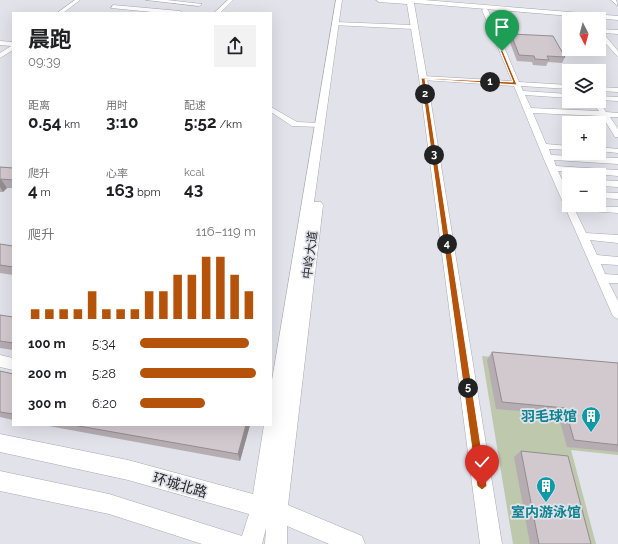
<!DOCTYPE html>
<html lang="zh">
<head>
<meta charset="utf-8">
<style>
  :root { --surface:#fff; --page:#f2f2f2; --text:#202124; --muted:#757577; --accent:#b45309 }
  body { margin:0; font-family:Raleway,"Noto Sans SC",sans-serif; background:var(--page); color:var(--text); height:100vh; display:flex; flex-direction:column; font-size:15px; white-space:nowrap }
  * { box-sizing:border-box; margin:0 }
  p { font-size:13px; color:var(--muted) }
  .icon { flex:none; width:22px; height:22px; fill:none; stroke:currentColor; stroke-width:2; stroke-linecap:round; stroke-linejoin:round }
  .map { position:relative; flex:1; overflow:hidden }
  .panel { position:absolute; left:12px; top:12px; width:260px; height:414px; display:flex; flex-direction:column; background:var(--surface); border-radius:0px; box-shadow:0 4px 16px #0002 }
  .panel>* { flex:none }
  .needle { width:26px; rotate:174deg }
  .tools { position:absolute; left:562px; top:12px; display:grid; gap:8px }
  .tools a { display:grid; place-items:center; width:44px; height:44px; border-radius:0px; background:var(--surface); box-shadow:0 4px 16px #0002; font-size:20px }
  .pin { position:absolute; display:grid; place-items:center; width:34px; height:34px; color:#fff; margin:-41px -17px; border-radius:50% 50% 50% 0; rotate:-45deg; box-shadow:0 0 4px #0007 }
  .pin .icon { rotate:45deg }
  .km { position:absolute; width:20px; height:20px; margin:-10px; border-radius:50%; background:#222; color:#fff; font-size:11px; line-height:20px; text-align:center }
  .round { display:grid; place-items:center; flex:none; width:42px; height:42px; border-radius:0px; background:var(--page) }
  .head { display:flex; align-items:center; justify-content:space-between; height:68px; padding:0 16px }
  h1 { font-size:22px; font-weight:700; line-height:30px }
  .metrics { display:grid; grid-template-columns:repeat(3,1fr); gap:6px; height:68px; padding:4px 16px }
  .metrics div { display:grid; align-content:center }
  .metrics b { font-size:17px; font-weight:700 }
  .metrics small { font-size:11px; font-weight:400 }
  .metrics p { font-size:11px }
  .chart { height:112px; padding:8px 16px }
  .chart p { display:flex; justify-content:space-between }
  .chart svg { width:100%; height:72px; margin-top:4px; stroke:var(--accent); stroke-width:6 }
  ul { padding:0 16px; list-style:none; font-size:13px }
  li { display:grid; grid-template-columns:64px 48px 1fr; align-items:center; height:30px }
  li i { height:10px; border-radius:5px; background:var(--accent) }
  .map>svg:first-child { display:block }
</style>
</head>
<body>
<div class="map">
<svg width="618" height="544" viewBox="0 0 618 544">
  <rect width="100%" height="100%" fill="#e1e2ea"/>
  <path fill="#bdc8ac" d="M 482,356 L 618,369 L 618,455 L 571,450 L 596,544 L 513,544 Z"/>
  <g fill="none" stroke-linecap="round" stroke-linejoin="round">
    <defs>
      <g id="minor">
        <path d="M 75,0 L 80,0 L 63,13 L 57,13 Z"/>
        <path d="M 146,0 L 167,0 L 202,4 L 199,6 Z"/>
        <path d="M 228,0 L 233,0 L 220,13 L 214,13 Z"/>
        <path d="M 611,0 L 616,0 L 618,6 Z"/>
        <path d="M 113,5 L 180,11 L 183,13 L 162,13 L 111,8 Z"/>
        <path d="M 485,8 L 488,10 L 519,82 L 569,85 L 569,89 L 521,86 L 523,91 L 569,94 L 569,98 L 525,95 L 531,108 L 599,111 L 591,101 L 599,101 L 606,112 L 618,113 L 618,117 L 610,117 L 618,129 L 618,137 L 615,137 L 602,116 L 533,113 L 546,144 L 569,146 L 569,150 L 549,149 L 551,155 L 618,158 L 618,164 L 554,160 L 556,166 L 618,170 L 618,176 L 558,171 L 569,195 L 569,205 L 618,207 L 618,213 L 575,210 L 586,233 L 618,235 L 618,243 L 590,240 L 597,255 L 618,257 L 618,265 L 601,264 L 605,274 L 618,275 L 618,283 L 609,283 L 618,301 L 618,319 L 614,317 L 612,314 L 543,157 L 514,86 L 423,80 L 420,78 L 423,76 L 512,81 L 482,10 Z"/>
        <path d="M 335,22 L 413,25 L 416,27 L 413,29 L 333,25 Z"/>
        <path d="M 599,29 L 618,30 L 618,34 L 603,33 L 618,51 L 618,57 L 599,36 Z"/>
        <path d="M 0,41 L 13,42 L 13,50 L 0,58 L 0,53 L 11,46 L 0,45 Z"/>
        <path d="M 599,87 L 618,88 L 618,92 L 599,91 Z"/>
        <path d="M 599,96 L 618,97 L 618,101 L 599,100 Z"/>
        <path d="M 271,107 L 297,122 L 320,123 L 324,125 L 320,127 L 292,126 L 271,112 Z"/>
        <path d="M 599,147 L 618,149 L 618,153 L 599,151 Z"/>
        <path d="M 599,180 L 618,181 L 618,187 L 599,186 Z"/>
        <path d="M 599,192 L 618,193 L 618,199 L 599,198 Z"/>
        <path d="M 0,355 L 13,358 L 13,370 L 0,367 Z"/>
      </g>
      <g id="major">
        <path d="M 336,0 L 342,0 L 314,202 L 321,202 L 323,205 L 288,505 L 362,536 L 365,544 L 329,544 L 287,526 L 287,544 L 265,544 L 266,528 L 262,544 L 202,544 L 109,514 L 0,491 L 0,471 L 109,494 L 242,536 L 249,514 L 128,480 L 0,452 L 0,434 L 128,460 L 253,494 L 264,425 L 271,425 L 271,386 Z"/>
        <path d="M 376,0 L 424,0 L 618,16 L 618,20 L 414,3 L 427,78 L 502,544 L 480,544 L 419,78 L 407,4 L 379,2 Z"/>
      </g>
    </defs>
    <use href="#minor" stroke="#a8a8b0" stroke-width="1"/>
    <use href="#major" stroke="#a8a8b0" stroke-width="1"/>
    <use href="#minor" fill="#fff" fill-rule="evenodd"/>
    <use href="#major" fill="#fff" fill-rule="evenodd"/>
  </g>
  <g fill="#b5adb1">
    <path d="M 511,34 L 565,57 L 562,63 L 548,62 L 546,66 L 533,65 L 532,62 L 517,61 L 509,40 Z"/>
    <path d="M 0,167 L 13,168 L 13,188 L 7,188 L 3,192 L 0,192 Z"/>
    <path d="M 0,244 L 13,246 L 13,275 L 0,273 Z"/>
    <path d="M 0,315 L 13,317 L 13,350 L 0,348 Z"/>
    <path d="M 492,352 L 618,363 L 618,452 L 567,447 L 558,414 L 496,409 L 487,360 Z"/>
    <path d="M 0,371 L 13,374 L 13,420 L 0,417 Z"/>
    <path d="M 43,425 L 250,425 L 240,461 Z"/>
    <path d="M 521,451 L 591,544 L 530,544 L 514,457 Z"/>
  </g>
  <g fill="#938d90">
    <path d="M 1,179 L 7,188 L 3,192 L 0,187 L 0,180 Z"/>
    <path d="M 246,425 L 250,425 L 240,461 L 238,454 Z"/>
  </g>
  <g fill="#d2c9ce" stroke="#938d90">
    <path d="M 511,34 L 553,36 L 565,57 L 547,56 L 549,60 L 535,59 L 534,56 L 519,55 Z"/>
    <path d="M 0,167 L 13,168 L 13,180 L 1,179 L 0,180 Z"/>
    <path d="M 0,244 L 13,246 L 13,267 L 0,265 Z"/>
    <path d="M 0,315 L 13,317 L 13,343 L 0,341 Z"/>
    <path d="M 492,352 L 618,363 L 618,445 L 574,440 L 565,408 L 502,402 Z"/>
    <path d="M 0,371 L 13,374 L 13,414 L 0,412 Z"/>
    <path d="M 73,425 L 246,425 L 238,454 Z"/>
    <path d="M 521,451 L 568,456 L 591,544 L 539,544 Z"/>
  </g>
  <path fill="#b45309" stroke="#fff" d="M 500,50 L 503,51 L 517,85 L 425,79 L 487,486 L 482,490 L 477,486 L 421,78 L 513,82 Z"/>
  <defs>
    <symbol id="building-pin" viewBox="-11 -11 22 30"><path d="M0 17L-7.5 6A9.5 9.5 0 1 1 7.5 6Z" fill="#0f9aa8" stroke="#e1e2ea"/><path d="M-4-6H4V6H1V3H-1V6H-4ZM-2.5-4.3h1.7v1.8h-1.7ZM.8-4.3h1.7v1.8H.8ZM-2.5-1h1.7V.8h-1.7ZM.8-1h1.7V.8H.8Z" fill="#fff"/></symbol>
  </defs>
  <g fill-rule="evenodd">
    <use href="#building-pin" x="580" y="405" width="22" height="30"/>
    <use href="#building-pin" x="535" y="475" width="22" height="30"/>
  </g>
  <g text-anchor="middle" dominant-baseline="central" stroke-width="3.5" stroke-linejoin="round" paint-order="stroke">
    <g font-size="12" fill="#27272a" stroke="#e1e2ea">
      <text transform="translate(310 255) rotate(-83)">中岭大道</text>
    </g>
    <g font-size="14" font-weight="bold" fill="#0d838f" stroke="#e1e2ea" text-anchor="end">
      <text x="577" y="416">羽毛球馆</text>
      <text x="546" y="512" text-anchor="middle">室内游泳馆</text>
    </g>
    <g font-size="14" fill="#27272a" stroke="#e1e2ea">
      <text transform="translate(180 485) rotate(16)">环城北路</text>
    </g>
  </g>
</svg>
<div class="tools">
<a><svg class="needle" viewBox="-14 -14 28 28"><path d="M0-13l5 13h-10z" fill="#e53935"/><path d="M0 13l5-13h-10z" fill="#757577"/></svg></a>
<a><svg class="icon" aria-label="layers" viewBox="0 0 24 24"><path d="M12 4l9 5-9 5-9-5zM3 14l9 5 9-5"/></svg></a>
<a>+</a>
<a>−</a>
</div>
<div class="pin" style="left:502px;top:51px;background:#1e9e55"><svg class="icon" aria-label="arrive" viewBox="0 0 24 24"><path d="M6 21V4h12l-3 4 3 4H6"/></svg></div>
<div class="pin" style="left:482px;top:486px;background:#d93025"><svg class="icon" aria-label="check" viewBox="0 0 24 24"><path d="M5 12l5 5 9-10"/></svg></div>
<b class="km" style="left:490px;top:82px">1</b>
<b class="km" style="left:425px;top:94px">2</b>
<b class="km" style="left:434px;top:155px">3</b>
<b class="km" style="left:447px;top:244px">4</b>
<b class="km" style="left:468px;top:388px">5</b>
<section class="panel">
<div class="head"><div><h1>晨跑</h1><p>09:39</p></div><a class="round"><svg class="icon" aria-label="share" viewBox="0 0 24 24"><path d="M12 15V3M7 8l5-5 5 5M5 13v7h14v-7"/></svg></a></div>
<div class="metrics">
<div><p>距离</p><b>0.54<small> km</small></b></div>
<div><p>用时</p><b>3:10</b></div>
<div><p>配速</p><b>5:52<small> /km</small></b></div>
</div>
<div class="metrics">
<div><p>爬升</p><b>4<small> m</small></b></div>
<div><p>心率</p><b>163<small> bpm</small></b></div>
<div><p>kcal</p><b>43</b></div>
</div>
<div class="chart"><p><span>爬升</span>116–119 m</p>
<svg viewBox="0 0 160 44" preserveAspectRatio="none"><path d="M5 44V38M15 44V38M25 44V38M35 44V38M45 44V27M55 44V38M65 44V38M75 44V38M85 44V27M95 44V27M105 44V17M115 44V17M125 44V6M135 44V6M145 44V17M155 44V27"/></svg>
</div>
<ul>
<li><b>100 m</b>5:34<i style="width:94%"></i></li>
<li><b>200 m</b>5:28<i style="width:100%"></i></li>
<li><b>300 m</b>6:20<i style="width:56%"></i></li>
</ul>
</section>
</div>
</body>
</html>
